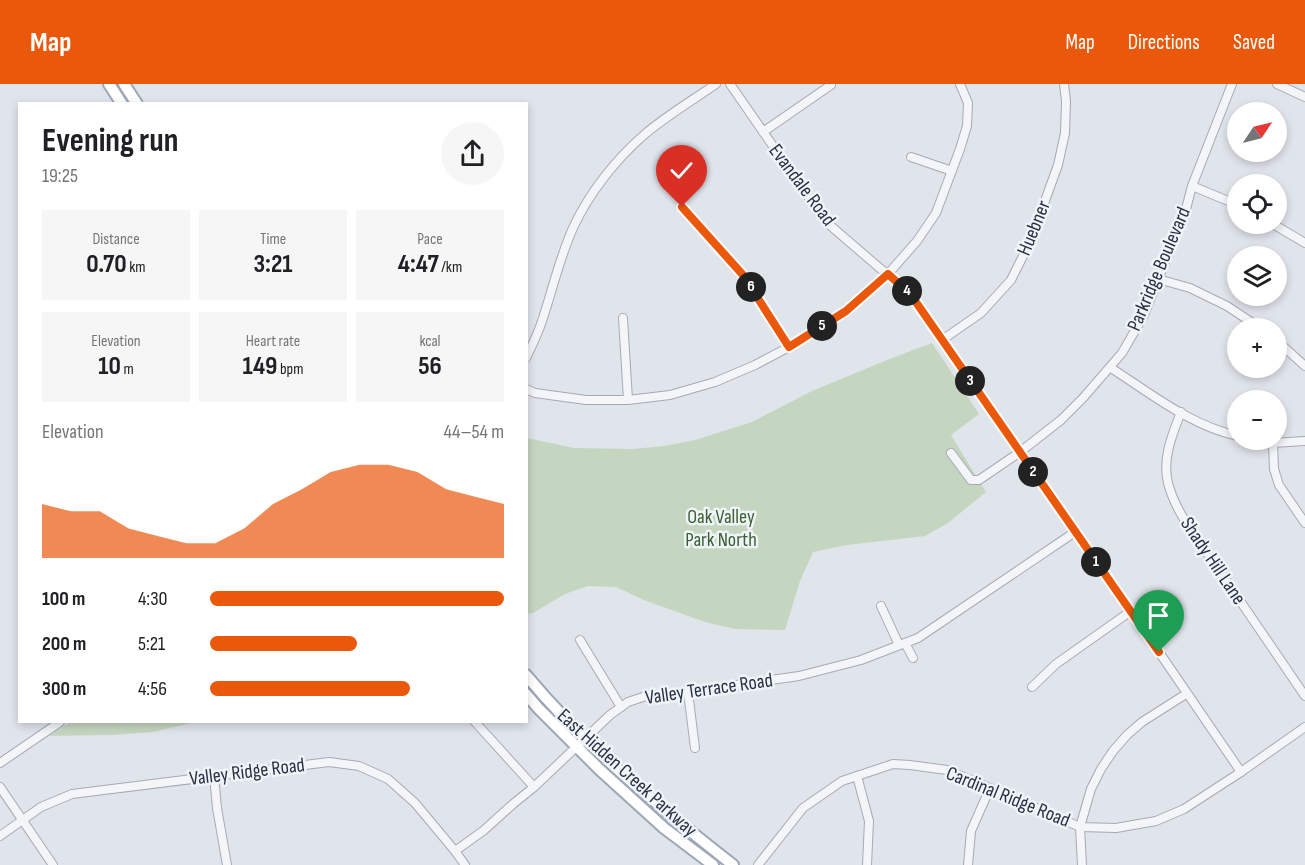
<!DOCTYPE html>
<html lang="en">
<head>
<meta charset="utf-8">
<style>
  :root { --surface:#fff; --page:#f6f6f6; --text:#202124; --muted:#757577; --accent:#ea580c }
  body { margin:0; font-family:"Sofia Sans Condensed",sans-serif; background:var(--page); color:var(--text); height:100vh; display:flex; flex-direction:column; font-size:22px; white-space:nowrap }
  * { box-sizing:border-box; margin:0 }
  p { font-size:20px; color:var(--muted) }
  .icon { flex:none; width:33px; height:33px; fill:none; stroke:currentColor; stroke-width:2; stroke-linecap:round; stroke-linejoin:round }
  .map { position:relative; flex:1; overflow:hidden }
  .sheet { position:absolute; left:18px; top:18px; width:510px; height:621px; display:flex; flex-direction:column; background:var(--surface); border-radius:0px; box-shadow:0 3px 9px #0003 }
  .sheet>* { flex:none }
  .needle { width:39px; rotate:55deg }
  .controls { position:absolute; left:1227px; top:18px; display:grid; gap:12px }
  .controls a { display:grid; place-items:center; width:60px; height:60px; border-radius:50%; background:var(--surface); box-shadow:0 3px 9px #0003; font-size:30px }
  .pin { position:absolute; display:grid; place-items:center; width:51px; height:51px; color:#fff; margin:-62px -26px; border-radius:50% 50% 50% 0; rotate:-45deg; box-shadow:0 0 6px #0007 }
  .pin .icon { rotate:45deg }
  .km { position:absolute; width:30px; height:30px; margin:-15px; border-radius:50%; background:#222; color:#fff; font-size:16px; line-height:30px; text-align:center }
  .round { display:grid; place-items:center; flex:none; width:63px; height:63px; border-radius:32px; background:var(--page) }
  .summary { display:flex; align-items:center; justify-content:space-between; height:102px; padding:0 24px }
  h1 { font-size:33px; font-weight:700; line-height:45px }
  .metrics { display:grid; grid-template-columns:repeat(3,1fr); gap:9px; height:102px; padding:6px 24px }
  .metrics div { display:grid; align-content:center; border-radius:0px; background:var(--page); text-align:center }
  .metrics b { font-size:26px; font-weight:700 }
  .metrics small { font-size:16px; font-weight:400 }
  .metrics p { font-size:16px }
  .chart { height:168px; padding:12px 24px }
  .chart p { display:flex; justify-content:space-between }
  .chart svg { width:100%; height:108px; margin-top:6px; fill:var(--accent); opacity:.7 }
  ul { padding:0 24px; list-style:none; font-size:20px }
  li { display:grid; grid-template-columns:96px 72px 1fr; align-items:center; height:45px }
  li i { height:15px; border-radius:8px; background:var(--accent) }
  header { display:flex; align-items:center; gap:36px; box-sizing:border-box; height:84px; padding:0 30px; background:var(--accent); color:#fff }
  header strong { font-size:28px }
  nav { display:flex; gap:33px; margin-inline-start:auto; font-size:21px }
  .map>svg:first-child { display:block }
</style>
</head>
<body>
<header>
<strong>Map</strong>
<nav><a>Map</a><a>Directions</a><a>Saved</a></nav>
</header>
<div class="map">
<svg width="1305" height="781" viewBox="0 0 1305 781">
  <rect width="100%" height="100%" fill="#e0e4eb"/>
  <g fill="#c5d6c0">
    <path d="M 932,259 L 979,330 L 951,351 L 986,408 L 948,439 L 925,452 L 847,461 L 813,468 L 800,497 L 785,546 L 735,545 L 705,538 L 644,516 L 616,503 L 588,502 L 565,510 L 533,529 L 527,530 L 527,354 L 574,364 L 632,365 L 665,362 L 695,356 L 752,338 L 812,307 L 892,274 Z"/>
    <path d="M 70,638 L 196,638 L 153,648 L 112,651 L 49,652 Z"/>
  </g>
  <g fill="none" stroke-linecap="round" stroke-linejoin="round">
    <defs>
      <g id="minor">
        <path d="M 730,0 L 825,137 L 911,211 L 1075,448 L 1131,527 L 1241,688"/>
        <path d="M 1277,0 L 1305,13"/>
        <path d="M 763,48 L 831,1"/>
        <path d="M 911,73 L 952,87"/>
        <path d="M 1192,102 L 1238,121"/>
        <path d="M 682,123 L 743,191 L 789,263"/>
        <path d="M 1273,140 L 1305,159"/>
        <path d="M 1158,195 L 1190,204 L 1227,222 L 1260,244"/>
        <path d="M 623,234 L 628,316"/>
        <path d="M 942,256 L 981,229 L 1011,196 L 1030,158 L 1058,81 L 1065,49 L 1066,17 L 1064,0"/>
        <path d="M 1276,256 L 1305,282"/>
        <path d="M 526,274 C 531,263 537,252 541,240 C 552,208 559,175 573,144 C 589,109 616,75 645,50 C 666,32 693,16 716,0"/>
        <path d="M 1111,284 C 1150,309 1191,342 1238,352"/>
        <path d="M 526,305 L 535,309 L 586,316 L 628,316 L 670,311 L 715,298 L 755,281 L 789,263 L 846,227 L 888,190 L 917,157 L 936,129 L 960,65 L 967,42 L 968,19 L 960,0"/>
        <path d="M 1181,328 C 1172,351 1162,375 1168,399 C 1176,430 1199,457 1217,483 C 1246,526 1276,569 1305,612"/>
        <path d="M 1254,356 L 1273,359 L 1305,357"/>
        <path d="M 1273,359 L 1274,385 L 1279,401 L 1305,439"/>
        <path d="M 951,369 L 971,396 L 979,396 L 1020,368 L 1061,336 L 1083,314 L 1122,269 L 1144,231 L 1186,125 L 1192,102 L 1232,0"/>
        <path d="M 881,522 L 899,561"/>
        <path d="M 580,556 L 621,623"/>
        <path d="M 905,559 L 913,574"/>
        <path d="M 1032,603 L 1056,580 L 1131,527"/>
        <path d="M 688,608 L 695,664"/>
        <path d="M 475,638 L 534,703"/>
        <path d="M 0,679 L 60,638"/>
        <path d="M 214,692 L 217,724 L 227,781"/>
        <path d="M 857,692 L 869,737 L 867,781"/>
        <path d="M 0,703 L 53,781"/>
        <path d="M 0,752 L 41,723 L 72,710 L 329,678 L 359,682 L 388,695 L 415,719 L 455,767 L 465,781"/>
        <path d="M 455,767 L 483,747 L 513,720 L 534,703 L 610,631 L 628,618 L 646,612 L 673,610 L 799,592 L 861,576 L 918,554 L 1075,448"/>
        <path d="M 758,781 L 803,724 L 842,697 L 893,680 L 910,681 L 947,686 L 990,704 L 1080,743 L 1116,744 L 1156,737 L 1184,725 L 1241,688 L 1305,643"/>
        <path d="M 968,781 L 971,747 L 990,704"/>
        <path d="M 1082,781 L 1080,743 L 1091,705 L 1101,685 L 1113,667 L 1127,651 L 1142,638 L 1186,610"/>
      </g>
      <g id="major">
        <path d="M 109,0 L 122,20"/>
        <path d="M 124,0 L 137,20"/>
        <path d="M 526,591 C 587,664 659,723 733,781"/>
        <path d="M 526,610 L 538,624 L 599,685 L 664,744 L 713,781"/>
      </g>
    </defs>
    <use href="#minor" stroke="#a5aab6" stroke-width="10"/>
    <use href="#major" stroke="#9ea7b8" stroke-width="14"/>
    <use href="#minor" stroke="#f3f5f8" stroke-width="8"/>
    <use href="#major" stroke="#fff" stroke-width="10"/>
  </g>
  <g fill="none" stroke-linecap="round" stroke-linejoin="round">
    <defs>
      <path id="route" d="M 682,123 L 743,191 L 789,263 L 846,227 L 888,190 L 911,211 L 1159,568"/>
    </defs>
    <use href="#route" stroke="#fff" stroke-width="12"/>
    <use href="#route" stroke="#ea580c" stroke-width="8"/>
  </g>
  <g text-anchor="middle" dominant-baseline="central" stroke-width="5" stroke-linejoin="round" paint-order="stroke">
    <g font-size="20" fill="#273044" stroke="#f0f3f8">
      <text transform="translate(802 101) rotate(53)">Evandale Road</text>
      <text transform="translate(1034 144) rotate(-68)">Huebner</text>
      <text transform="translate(1159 185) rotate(-67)">Parkridge Boulevard</text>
      <text transform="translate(1213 477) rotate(56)">Shady Hill Lane</text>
      <text transform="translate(709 605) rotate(-8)">Valley Terrace Road</text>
      <text transform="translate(247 688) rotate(-7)">Valley Ridge Road</text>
      <text transform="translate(627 689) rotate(42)">East Hidden Creek Parkway</text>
      <text transform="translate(1008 713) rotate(22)">Cardinal Ridge Road</text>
    </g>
    <g font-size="20" fill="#396132" stroke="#f0f3f8">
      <text x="721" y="433">Oak Valley<tspan x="721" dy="23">Park North</tspan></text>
    </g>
  </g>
</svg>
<div class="controls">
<a><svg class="needle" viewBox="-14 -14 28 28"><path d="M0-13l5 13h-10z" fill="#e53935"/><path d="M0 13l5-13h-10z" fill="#757577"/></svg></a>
<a><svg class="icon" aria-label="locate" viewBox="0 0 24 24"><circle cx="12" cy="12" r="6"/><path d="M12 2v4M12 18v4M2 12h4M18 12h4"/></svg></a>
<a><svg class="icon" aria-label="layers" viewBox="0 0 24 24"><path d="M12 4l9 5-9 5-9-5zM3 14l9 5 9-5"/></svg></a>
<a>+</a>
<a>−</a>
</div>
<div class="pin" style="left:1159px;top:568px;background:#1e9e55"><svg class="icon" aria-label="arrive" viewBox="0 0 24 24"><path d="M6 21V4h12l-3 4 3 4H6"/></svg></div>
<div class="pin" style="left:682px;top:123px;background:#d93025"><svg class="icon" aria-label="check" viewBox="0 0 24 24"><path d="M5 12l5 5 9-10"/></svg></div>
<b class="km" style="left:1096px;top:478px">1</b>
<b class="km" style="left:1033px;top:388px">2</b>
<b class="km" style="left:970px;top:297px">3</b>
<b class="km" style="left:907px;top:207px">4</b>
<b class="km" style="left:822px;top:242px">5</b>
<b class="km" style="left:751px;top:203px">6</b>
<section class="sheet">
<div class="summary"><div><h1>Evening run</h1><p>19:25</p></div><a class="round"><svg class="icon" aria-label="share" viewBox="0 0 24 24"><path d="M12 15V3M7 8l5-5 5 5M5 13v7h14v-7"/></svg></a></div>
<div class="metrics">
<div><p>Distance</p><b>0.70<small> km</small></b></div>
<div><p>Time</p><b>3:21</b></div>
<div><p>Pace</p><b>4:47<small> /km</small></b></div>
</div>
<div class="metrics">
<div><p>Elevation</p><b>10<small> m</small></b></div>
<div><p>Heart rate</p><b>149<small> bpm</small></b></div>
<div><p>kcal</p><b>56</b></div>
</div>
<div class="chart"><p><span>Elevation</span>44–54 m</p>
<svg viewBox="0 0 160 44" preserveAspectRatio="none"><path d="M0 44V22L10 25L20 25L30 32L40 35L50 38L60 38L70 32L80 22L90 16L100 9L110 6L120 6L130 9L140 16L150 19L160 22V44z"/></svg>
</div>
<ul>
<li><b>100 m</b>4:30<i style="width:100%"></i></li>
<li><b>200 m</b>5:21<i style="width:50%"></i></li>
<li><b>300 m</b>4:56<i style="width:68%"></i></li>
</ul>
</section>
</div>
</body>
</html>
